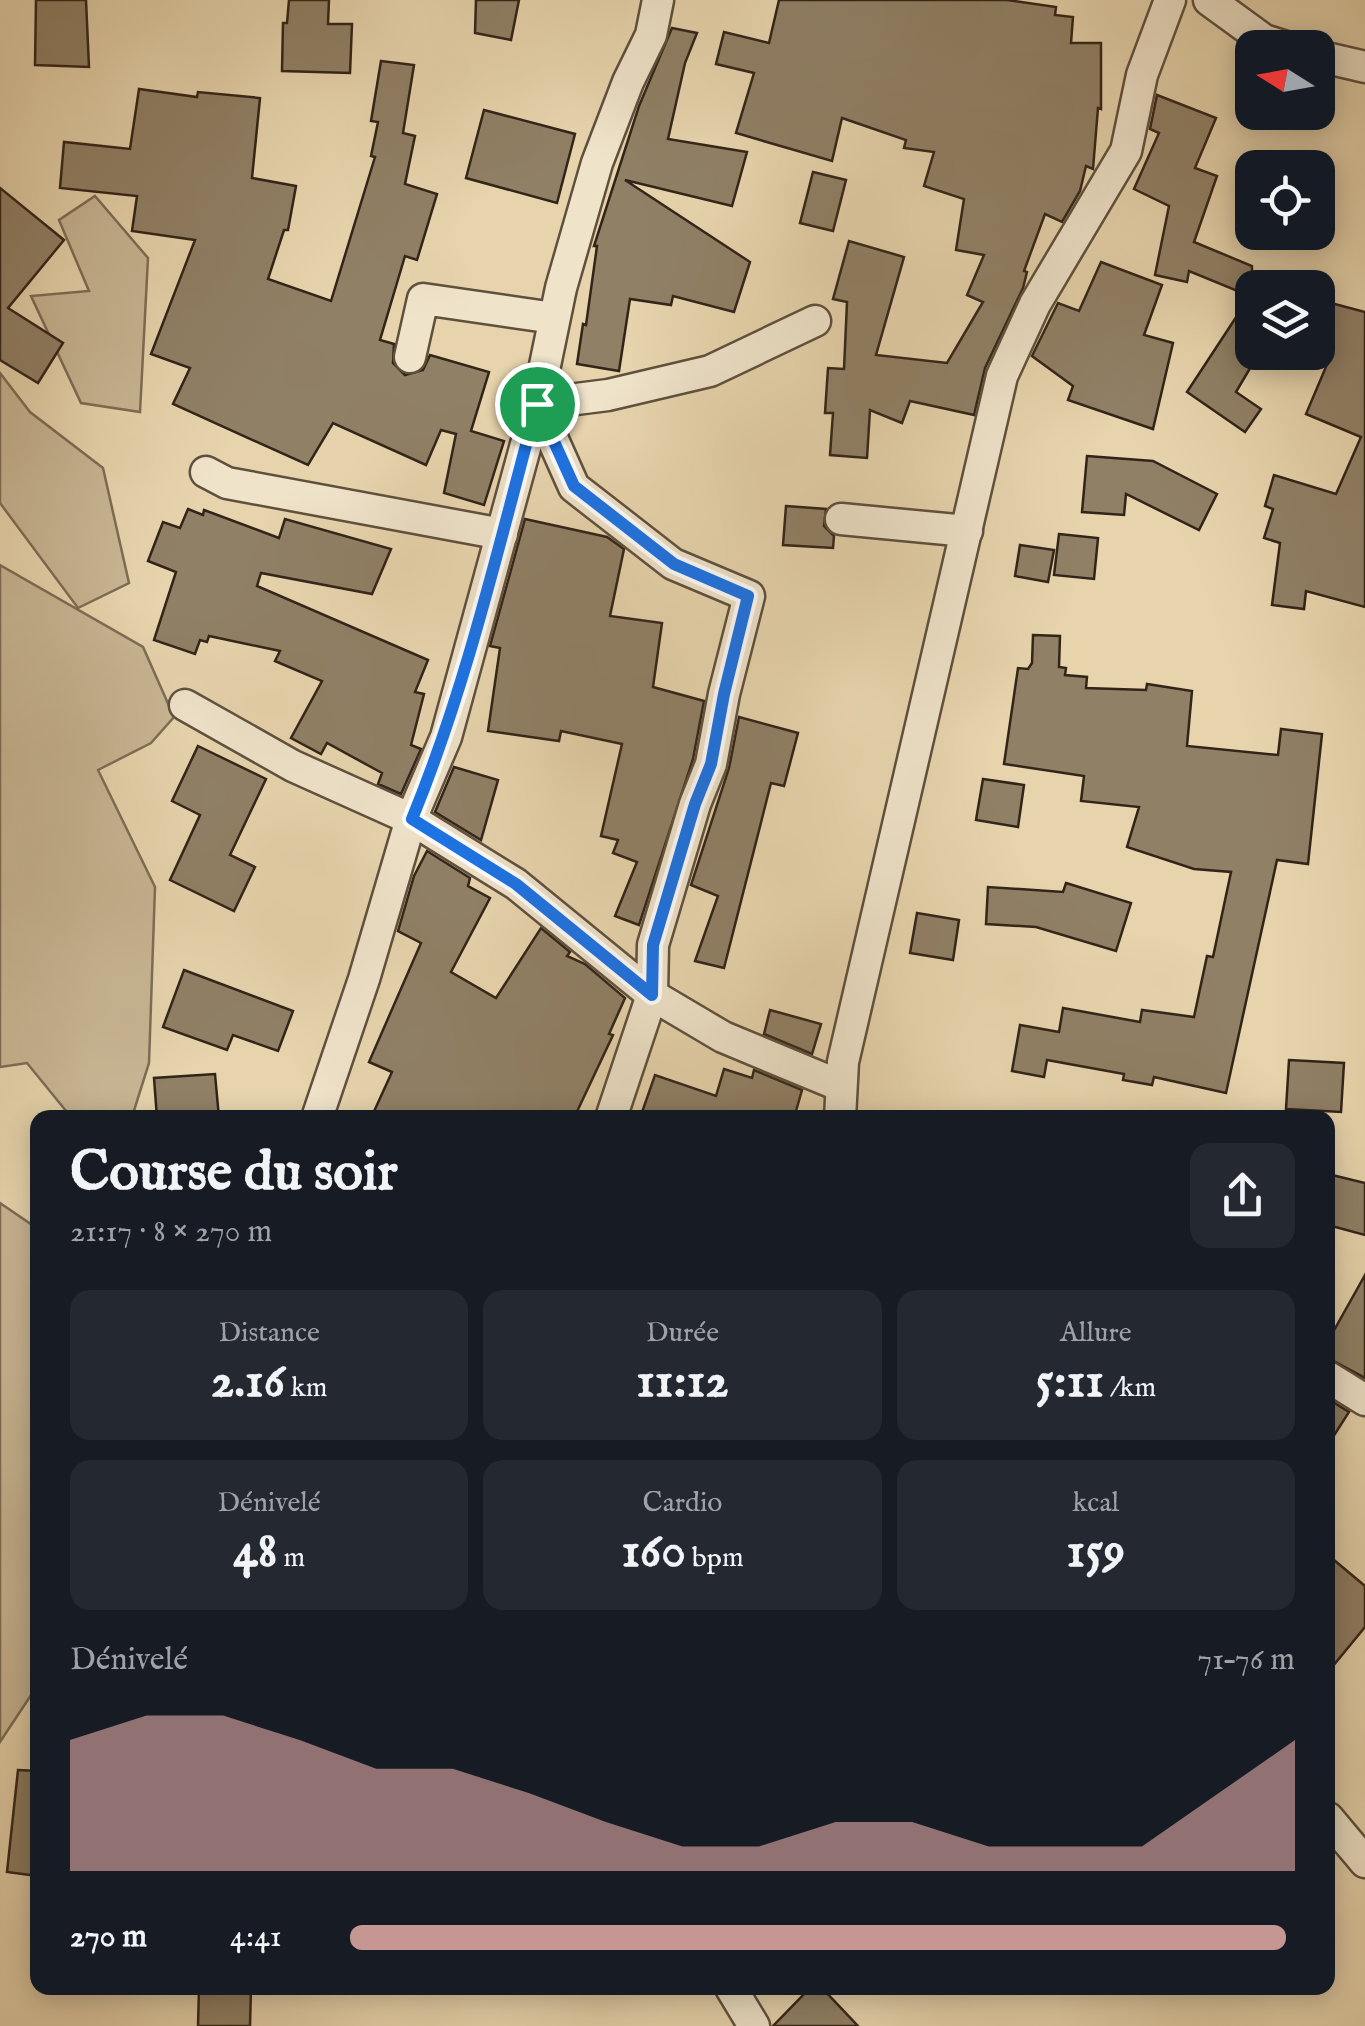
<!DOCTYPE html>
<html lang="fr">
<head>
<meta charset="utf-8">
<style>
  :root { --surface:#171b24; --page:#242831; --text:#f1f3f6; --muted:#9ea1a6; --accent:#c59692 }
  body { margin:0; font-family:"IM FELL English",serif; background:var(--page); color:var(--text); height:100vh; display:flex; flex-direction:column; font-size:38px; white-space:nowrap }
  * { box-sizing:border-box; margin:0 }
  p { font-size:32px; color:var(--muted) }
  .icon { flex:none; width:55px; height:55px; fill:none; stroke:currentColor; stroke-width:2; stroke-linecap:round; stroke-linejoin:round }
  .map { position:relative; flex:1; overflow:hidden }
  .drawer { position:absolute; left:30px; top:1110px; width:1305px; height:885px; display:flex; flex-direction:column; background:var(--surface); border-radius:20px; box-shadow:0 5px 25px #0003 }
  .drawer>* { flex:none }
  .needle { width:65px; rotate:281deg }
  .tools { position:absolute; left:1235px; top:30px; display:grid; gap:20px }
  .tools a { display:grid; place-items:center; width:100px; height:100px; border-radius:20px; background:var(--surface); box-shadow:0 5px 25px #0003; font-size:50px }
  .pin { position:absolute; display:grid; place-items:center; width:85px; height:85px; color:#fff; margin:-42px; border:5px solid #fff; border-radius:50%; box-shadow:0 2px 10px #0007 }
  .round { display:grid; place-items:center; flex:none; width:105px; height:105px; border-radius:20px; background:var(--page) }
  .headline { display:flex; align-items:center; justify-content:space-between; height:170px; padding:0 40px }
  h1 { font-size:55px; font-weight:700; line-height:75px }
  .metrics { display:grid; grid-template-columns:repeat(3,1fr); gap:15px; height:170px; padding:10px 40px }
  .metrics div { display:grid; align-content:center; border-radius:20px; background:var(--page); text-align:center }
  .metrics b { font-size:50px; font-weight:700 }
  .metrics small { font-size:28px; font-weight:400 }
  .metrics p { font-size:28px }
  .chart { height:280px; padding:20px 40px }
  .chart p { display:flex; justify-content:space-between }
  .chart svg { width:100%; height:180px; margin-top:10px; fill:var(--accent); opacity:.7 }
  ul { padding:0 40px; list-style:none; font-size:32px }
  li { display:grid; grid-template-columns:160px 120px 1fr; align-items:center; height:75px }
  li i { height:25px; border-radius:12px; background:var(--accent) }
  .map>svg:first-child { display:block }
</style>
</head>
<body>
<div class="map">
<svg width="1365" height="2026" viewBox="0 0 1365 2026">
  <rect width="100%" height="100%" fill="#e7d4ad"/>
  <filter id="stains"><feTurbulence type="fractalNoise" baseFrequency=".002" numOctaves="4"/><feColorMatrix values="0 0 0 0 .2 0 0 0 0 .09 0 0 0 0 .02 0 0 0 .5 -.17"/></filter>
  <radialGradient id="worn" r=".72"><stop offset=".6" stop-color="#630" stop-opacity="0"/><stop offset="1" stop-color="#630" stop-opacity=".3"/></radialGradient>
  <g fill="#c8b694" stroke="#7d6d56" stroke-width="2.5">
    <path d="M 95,196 L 148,258 L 140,412 L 81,403 L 31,296 L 89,291 L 59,220 Z"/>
    <path d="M 0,373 L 30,412 L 103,468 L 129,583 L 78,608 L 0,503 Z"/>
    <path d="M 0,565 L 143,647 L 174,717 L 151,743 L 98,770 L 155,887 L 149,1063 L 132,1117 L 71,1117 L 27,1063 L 0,1067 Z"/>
    <path d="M 0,1203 L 38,1229 L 37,1686 L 0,1742 Z"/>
  </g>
  <g fill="#908066" stroke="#322419" stroke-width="2.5">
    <path d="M 36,0 L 86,0 L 89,67 L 35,65 Z"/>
    <path d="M 289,0 L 329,0 L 328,24 L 352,24 L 350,73 L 282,71 L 283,23 L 287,23 Z"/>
    <path d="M 476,0 L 519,0 L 511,40 L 475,33 Z"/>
    <path d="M 779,0 L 1007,0 L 1056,7 L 1055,15 L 1073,17 L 1071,43 L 1101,43 L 1101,109 L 1098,108 L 1093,169 L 1086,166 L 1080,191 L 1062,222 L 1045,214 L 1024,271 L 1027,272 L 1023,288 L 985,368 L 974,415 L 910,401 L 902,423 L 870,410 L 867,458 L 830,455 L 833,413 L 825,413 L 828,368 L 844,369 L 847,302 L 833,299 L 849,241 L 904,257 L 876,355 L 947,363 L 983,302 L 967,295 L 984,255 L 956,250 L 964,199 L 924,186 L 934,152 L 904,148 L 906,140 L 842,118 L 832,161 L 736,133 L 754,73 L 716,64 L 724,32 L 769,43 Z"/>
    <path d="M 672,28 L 697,33 L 685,63 L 668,139 L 747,152 L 732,206 L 625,180 L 750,262 L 734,312 L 673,296 L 671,305 L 630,299 L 619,371 L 577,364 L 583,324 L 586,325 L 597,246 L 594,246 L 639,106 Z"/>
    <path d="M 381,61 L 414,65 L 403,133 L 415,136 L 405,184 L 437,194 L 417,260 L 405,256 L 380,340 L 394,344 L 393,363 L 405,375 L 423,370 L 430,355 L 489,372 L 471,431 L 504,441 L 484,505 L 444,493 L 456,434 L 441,430 L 426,465 L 333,423 L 308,465 L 173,404 L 190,368 L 151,354 L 195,240 L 132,231 L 137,196 L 60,188 L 64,142 L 130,149 L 139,89 L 197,97 L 198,92 L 260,98 L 252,178 L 296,186 L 288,230 L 284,230 L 268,279 L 331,301 L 375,157 L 371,156 L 378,122 L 371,121 Z"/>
    <path d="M 1157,95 L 1216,118 L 1195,168 L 1217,176 L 1194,242 L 1252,266 L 1252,365 L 1236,392 L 1261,409 L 1245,432 L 1187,392 L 1250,296 L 1189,271 L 1187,282 L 1155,275 L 1169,206 L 1134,189 L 1159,133 L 1150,129 Z"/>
    <path d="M 484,110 L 575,134 L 557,203 L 466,178 Z"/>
    <path d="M 813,172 L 846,180 L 833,231 L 800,223 Z"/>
    <path d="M 0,188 L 64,240 L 8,308 L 63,343 L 38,383 L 0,360 Z"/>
    <path d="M 1101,262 L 1162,285 L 1144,335 L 1173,343 L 1153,429 L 1068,400 L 1073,386 L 1032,356 L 1058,303 L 1079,311 Z"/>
    <path d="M 1331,303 L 1365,312 L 1365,607 L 1306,591 L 1304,609 L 1272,605 L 1280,543 L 1264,538 L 1273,509 L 1265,506 L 1274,475 L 1336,494 L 1361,437 L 1306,414 L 1328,362 L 1315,358 Z"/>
    <path d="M 1087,456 L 1153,461 L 1217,494 L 1199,530 L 1126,494 L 1124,515 L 1082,512 Z"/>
    <path d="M 786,506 L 826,509 L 824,526 L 834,536 L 833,548 L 783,545 Z"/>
    <path d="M 188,509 L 203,515 L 204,510 L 279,538 L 285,519 L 391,549 L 372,594 L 261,573 L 257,586 L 428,660 L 415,692 L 424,694 L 411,745 L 421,749 L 401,794 L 378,784 L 382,773 L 327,743 L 321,754 L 291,738 L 322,681 L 275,661 L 280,651 L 209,636 L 207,642 L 200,640 L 195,654 L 154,640 L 176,572 L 148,561 L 163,522 L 180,528 Z"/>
    <path d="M 525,519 L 607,537 L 624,549 L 610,616 L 662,623 L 653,687 L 704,701 L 693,759 L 639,925 L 615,916 L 637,862 L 613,853 L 618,840 L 601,836 L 622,744 L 561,731 L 559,741 L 488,731 L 500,648 L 490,646 Z"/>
    <path d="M 1059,534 L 1098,538 L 1094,579 L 1054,575 Z"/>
    <path d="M 1020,545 L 1054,550 L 1048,582 L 1015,576 Z"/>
    <path d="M 1033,635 L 1060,636 L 1059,667 L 1066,668 L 1065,675 L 1087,677 L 1086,688 L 1146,690 L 1147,684 L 1192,691 L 1187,746 L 1278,755 L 1281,729 L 1322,734 L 1308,864 L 1277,860 L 1226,1093 L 1154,1077 L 1152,1085 L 1123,1080 L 1124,1074 L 1047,1060 L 1044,1077 L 1012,1071 L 1020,1025 L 1059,1032 L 1063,1008 L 1140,1022 L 1142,1010 L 1194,1017 L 1207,956 L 1213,957 L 1231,872 L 1194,869 L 1127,847 L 1139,807 L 1081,801 L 1084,776 L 1004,764 L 1018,668 L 1028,669 L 1032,663 Z"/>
    <path d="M 739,717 L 798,733 L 784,786 L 771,783 L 724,968 L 695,961 L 718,896 L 691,885 L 729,768 Z"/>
    <path d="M 198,746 L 266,779 L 230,855 L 255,867 L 234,911 L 170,880 L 200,815 L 172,801 Z"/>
    <path d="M 454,767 L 498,780 L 481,840 L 435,812 Z"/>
    <path d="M 983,779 L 1024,785 L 1018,827 L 976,820 Z"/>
    <path d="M 427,851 L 470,878 L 468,886 L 490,898 L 451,972 L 496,998 L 541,928 L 570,952 L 567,956 L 585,964 L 625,998 L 609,1034 L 613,1035 L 574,1118 L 371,1118 L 392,1072 L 369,1062 L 421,943 L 398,931 L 414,876 Z"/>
    <path d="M 1066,883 L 1131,903 L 1116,951 L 1036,927 L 986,924 L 988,887 L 1063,892 Z"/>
    <path d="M 917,913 L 959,920 L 953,960 L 910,953 Z"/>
    <path d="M 184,970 L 293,1011 L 278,1051 L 233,1035 L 227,1050 L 163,1027 Z"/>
    <path d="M 770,1010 L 821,1024 L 812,1054 L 764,1034 Z"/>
    <path d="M 1289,1060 L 1344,1063 L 1341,1112 L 1286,1109 Z"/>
    <path d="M 724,1069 L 752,1078 L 754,1070 L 802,1090 L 794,1118 L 640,1118 L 655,1075 L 716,1096 Z"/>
    <path d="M 215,1074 L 219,1118 L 157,1118 L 154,1078 Z"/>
    <path d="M 1328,1174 L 1365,1183 L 1365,1235 L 1328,1225 Z"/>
    <path d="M 1365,1275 L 1365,1378 L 1328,1358 L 1328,1341 Z"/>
    <path d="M 1328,1399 L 1349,1412 L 1328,1445 Z"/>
    <path d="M 1328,1555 L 1365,1586 L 1365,1627 L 1328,1672 Z"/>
    <path d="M 18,1770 L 38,1771 L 38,1876 L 7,1872 Z"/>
    <path d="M 199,1988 L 251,1988 L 250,2026 L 198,2026 Z"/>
    <path d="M 810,1988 L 822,1988 L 858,2026 L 773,2026 Z"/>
  </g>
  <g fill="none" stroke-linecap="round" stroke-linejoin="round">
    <defs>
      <g id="street">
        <path d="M 1209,0 L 1264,40 L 1289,48"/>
        <path d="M 1318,56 L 1365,67"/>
        <path d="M 410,357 L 423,299 L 554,318"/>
        <path d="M 206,472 L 227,483 L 502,534"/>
        <path d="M 841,519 L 967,531"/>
        <path d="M 185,705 L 293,766 L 411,819 L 516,884 L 652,995 L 723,1037 L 841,1086"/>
        <path d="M 317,1118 L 364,979 L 411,819 L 446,737 L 537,404 L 561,288 L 597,163 L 628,82 L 651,35 L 658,0"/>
        <path d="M 611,1118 L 652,995 L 653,945 L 695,804 L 711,764 L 724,694 L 749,596 L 673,564 L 574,487 L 537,404 L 608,395 L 710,371 L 815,321"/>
        <path d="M 840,1118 L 843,1062 L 1002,376 L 1035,304 L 1126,151 L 1142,75 L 1170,0"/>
        <path d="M 1328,1377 L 1365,1400"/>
        <path d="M 1328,1818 L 1365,1862"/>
        <path d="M 731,1988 L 754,2026"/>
      </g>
    </defs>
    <use href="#street" stroke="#5f503e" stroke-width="35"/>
    <use href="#street" stroke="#efe3ca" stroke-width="30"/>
  </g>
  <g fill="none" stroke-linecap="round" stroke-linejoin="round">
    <defs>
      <path id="route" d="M 537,404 L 574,486 L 674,564 L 748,596 L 724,694 L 711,764 L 695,804 L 653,945 L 652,995 L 516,884 L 412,819 C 467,685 499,544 537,404 Z"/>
    </defs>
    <use href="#route" stroke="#fff" stroke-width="20"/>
    <use href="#route" stroke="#1a73e8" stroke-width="12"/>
  </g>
  <rect width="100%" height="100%" filter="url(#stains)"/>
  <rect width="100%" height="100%" fill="url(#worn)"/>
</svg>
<div class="tools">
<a><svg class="needle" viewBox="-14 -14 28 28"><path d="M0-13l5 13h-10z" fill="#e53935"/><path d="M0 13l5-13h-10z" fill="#9ea1a6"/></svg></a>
<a><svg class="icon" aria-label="locate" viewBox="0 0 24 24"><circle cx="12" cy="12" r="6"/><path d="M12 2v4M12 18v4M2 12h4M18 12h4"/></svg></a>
<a><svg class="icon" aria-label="layers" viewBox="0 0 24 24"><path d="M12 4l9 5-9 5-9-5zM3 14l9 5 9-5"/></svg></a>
</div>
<div class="pin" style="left:537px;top:404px;background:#1e9e55"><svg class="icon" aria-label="arrive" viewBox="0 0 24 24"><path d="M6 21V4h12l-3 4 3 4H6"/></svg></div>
<section class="drawer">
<div class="headline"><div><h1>Course du soir</h1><p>21:17 · 8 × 270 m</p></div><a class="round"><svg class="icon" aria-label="share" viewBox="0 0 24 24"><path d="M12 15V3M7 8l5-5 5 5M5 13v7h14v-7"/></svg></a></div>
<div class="metrics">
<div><p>Distance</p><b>2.16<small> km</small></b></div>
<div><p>Durée</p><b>11:12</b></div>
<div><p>Allure</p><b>5:11<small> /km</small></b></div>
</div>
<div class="metrics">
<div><p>Dénivelé</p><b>48<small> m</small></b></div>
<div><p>Cardio</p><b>160<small> bpm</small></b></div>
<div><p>kcal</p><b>159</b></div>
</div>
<div class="chart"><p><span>Dénivelé</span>71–76 m</p>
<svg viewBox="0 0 160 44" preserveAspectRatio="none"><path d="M0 44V12L10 6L20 6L30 12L40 19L50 19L60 25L70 32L80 38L90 38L100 32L110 32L120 38L130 38L140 38L150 25L160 12V44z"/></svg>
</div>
<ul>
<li><b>270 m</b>4:41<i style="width:99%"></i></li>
</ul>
</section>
</div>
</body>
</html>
